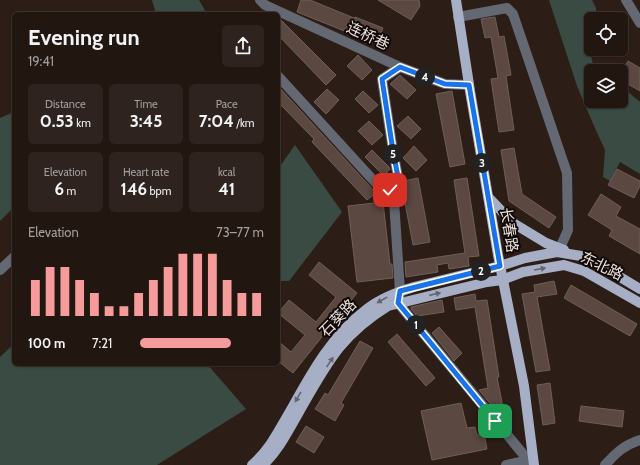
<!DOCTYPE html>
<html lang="en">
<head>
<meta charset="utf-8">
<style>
  :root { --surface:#221611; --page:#2e231f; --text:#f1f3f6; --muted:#a29f9f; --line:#3f3531; --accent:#f59b9b }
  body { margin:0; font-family:Cabin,"Noto Sans SC",sans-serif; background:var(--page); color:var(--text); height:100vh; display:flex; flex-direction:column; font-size:15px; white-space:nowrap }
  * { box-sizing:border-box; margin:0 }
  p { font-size:13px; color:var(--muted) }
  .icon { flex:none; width:22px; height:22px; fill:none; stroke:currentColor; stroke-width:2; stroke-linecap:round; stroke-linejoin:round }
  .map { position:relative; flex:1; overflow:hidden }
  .sheet { position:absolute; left:12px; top:12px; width:268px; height:354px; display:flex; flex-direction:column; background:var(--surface); border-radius:6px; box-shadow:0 1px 3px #0004,0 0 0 1px var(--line) }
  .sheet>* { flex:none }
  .fabs { position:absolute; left:584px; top:12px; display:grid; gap:8px }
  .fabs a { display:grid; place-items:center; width:44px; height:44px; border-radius:6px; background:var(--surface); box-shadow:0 1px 3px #0004,0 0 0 1px var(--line); font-size:20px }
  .pin { position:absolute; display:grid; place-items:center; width:34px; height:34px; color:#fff; margin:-17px; border-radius:8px; box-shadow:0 2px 6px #0006 }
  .km { position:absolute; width:20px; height:20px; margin:-10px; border-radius:50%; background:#222; color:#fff; font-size:11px; line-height:20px; text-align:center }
  .round { display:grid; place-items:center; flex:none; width:42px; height:42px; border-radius:6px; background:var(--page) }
  .head { display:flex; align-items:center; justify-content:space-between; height:68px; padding:0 16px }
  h1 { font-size:22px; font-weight:700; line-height:30px }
  .stats { display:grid; grid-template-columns:repeat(3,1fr); gap:6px; height:68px; padding:4px 16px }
  .stats div { display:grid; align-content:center; border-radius:6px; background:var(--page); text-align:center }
  .stats b { font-size:17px; font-weight:700 }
  .stats small { font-size:11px; font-weight:400 }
  .stats p { font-size:11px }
  .chart { height:112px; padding:8px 16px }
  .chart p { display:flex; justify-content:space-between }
  .chart svg { width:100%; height:72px; margin-top:4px; stroke:var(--accent); stroke-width:6 }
  ul { padding:0 16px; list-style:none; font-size:13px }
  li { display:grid; grid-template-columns:64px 48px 1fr; align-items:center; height:30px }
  li i { height:10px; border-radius:5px; background:var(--accent) }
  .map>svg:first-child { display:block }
</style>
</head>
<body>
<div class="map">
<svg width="640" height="465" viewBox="0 0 640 465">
  <rect width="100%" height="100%" fill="#2d1d17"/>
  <g fill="#394b42">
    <path d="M 152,0 L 199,0 L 207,14 L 156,14 Z"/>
    <path d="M 549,0 L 592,0 L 596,8 L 596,19 L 591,19 L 591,34 L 586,36 L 593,64 L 603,71 L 591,71 L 591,101 L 621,101 L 621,86 L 640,102 L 640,174 L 620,162 L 610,181 L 603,177 L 605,150 L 594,126 L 577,86 Z"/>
    <path d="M 14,112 L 14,207 L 0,221 L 0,118 Z"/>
    <path d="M 295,145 L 342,212 L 289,281 L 278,281 L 278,169 Z"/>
    <path d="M 14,344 L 14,364 L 207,364 L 246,409 L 157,465 L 0,465 L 0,357 Z"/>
  </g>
  <g fill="#5a4841" stroke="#715e57">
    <path d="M 301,0 L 310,0 L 354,18 L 355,17 L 383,28 L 377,44 L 297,12 Z"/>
    <path d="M 378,0 L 419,0 L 420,6 L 411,20 Z"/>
    <path d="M 495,17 L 499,37 L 504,36 L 511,75 L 506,76 L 514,130 L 499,132 L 491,79 L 498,78 L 491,37 L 485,38 L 481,19 Z"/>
    <path d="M 278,18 L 281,20 L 336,75 L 326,85 L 278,35 Z"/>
    <path d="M 358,55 L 372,70 L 362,80 L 347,66 Z"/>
    <path d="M 628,61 L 640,68 L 640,91 L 621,80 L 621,73 Z"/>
    <path d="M 400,75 L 416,90 L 407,99 L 390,84 Z"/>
    <path d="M 278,86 L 376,193 L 367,200 L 312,142 L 314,139 L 278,102 Z"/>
    <path d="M 327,89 L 339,100 L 326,114 L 314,102 Z"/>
    <path d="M 363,91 L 378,105 L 369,113 L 355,99 Z"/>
    <path d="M 452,91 L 465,164 L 450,167 L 436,94 Z"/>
    <path d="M 408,116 L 421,129 L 411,139 L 397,126 Z"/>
    <path d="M 369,121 L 383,135 L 372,145 L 358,131 Z"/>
    <path d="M 414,146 L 427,160 L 416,171 L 403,158 Z"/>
    <path d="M 514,148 L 522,194 L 556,217 L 549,228 L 509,201 L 501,150 Z"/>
    <path d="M 372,150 L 389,167 L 390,169 L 384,176 L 365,157 Z"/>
    <path d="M 617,169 L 640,181 L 640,186 L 634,198 L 608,185 Z"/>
    <path d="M 418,178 L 430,242 L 413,245 L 402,187 L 404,181 Z"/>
    <path d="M 467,178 L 479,256 L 468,257 L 469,266 L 449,269 L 448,263 L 437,265 L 438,272 L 406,277 L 405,262 L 465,253 L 454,180 Z"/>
    <path d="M 601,194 L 621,207 L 616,216 L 640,229 L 640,254 L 609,236 L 612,230 L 588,215 Z"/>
    <path d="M 383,202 L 390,264 L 392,264 L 393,278 L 357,282 L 348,206 Z"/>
    <path d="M 319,262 L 357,293 L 293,373 L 278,361 L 278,341 L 291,352 L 305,335 L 278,313 L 289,300 L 316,322 L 336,297 L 309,275 Z"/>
    <path d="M 554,281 L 557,294 L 537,297 L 550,370 L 536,372 L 522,294 L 535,292 L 534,285 Z"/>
    <path d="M 571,285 L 637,324 L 630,336 L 564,298 Z"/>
    <path d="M 475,294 L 476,301 L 487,300 L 499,377 L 497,377 L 506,423 L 479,390 L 488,388 L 475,307 L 456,310 L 454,298 Z"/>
    <path d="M 442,300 L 444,312 L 417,316 L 411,309 L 411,307 Z"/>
    <path d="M 439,327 L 462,353 L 454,361 L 432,333 Z"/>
    <path d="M 397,334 L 435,378 L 426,386 L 388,342 Z"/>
    <path d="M 360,341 L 373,348 L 341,403 L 344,405 L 335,421 L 315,409 L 325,393 L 328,395 Z"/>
    <path d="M 550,383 L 555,423 L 543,425 L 537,385 Z"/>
    <path d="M 461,403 L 467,428 L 475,427 L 477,435 L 484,433 L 487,449 L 432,460 L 421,411 Z"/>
    <path d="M 581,406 L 624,411 L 622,427 L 579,421 Z"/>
    <path d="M 306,426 L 324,437 L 314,453 L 296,442 Z"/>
  </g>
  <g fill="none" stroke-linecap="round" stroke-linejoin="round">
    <g stroke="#646873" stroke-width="10">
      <path d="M 260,0 L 265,5 L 400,67 L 445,84 L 469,85"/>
      <path d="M 626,0 L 640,23"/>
      <path d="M 458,17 L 507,8 L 513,14 L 567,173 L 568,230 L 560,248"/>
      <path d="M 278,76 L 384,192 L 390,190 L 396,185 L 398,177 L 393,151 L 382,79 L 400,67"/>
      <path d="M 394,201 L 400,291 L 398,303 L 528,460"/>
      <path d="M 0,270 L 14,257"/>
      <path d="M 506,465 L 532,459"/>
      <path d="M 605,465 C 616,453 624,445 640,440"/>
    </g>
    <g stroke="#a7afc6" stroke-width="10">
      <path d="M 456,0 L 470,91 L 498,255 L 524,386 L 534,465"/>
      <path d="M 489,198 L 513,223 L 546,243 L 564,250"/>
      <path d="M 252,465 C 259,459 265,452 270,445 C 278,433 285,420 292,408 C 312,372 333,334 367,309 C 381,298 397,292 414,287 L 500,266 L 525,258 L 557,252 L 581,256 L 595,262 L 640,289"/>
      <path d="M 263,465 C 279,450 288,431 299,412 C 311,391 324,367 339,348 C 353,331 370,317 388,306 L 487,282 L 502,280 L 523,272 L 564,265 L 584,271 L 640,303"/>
    </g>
  </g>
  <defs><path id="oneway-solid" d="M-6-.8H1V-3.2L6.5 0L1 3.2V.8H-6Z"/></defs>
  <g fill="#636470">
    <use href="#oneway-solid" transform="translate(540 269) rotate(-10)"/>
    <use href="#oneway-solid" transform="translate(435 294) rotate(-13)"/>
    <use href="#oneway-solid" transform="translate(382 300) rotate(151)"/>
    <use href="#oneway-solid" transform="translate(330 362) rotate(-56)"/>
    <use href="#oneway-solid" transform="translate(298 397) rotate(120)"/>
  </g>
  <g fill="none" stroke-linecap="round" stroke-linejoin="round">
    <defs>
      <path id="route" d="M 390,190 L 396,185 L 398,177 L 393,151 L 382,79 L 400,67 L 445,84 L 469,85 L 500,266 L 400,291 L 398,303 L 495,421"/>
    </defs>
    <use href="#route" stroke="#fff" stroke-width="8"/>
    <use href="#route" stroke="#1a73e8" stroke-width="5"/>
  </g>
  <g text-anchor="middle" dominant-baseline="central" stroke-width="4" stroke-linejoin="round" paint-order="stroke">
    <g font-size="15" fill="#ede2dd" stroke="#100907">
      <text transform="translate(368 36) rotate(25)">连桥巷</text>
      <text transform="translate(509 230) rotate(81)">长春路</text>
      <text transform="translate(602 266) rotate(26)">东北路</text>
      <text transform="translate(338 318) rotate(-46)">石葵路</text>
    </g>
  </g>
</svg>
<div class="fabs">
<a><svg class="icon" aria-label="locate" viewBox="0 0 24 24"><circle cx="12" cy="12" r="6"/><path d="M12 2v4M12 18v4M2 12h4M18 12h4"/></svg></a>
<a><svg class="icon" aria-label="layers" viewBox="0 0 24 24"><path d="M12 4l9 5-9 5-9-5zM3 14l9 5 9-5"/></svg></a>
</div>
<div class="pin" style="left:495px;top:421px;background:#1e9e55"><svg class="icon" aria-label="arrive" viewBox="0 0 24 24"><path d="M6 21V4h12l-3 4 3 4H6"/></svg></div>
<div class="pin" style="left:390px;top:190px;background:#d93025"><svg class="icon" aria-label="check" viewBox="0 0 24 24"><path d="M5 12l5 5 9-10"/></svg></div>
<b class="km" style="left:416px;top:325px">1</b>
<b class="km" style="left:481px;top:271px">2</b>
<b class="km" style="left:482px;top:163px">3</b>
<b class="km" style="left:425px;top:77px">4</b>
<b class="km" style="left:393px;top:154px">5</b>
<section class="sheet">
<div class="head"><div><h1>Evening run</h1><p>19:41</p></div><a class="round"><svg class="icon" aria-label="share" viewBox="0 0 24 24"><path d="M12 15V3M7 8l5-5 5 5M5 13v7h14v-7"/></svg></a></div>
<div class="stats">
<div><p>Distance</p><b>0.53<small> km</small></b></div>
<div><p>Time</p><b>3:45</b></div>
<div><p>Pace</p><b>7:04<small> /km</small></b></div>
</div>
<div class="stats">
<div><p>Elevation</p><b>6<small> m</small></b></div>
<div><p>Heart rate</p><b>146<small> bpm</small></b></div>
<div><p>kcal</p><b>41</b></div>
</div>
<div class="chart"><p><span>Elevation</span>73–77 m</p>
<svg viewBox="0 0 160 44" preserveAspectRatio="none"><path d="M5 44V22M15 44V14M25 44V14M35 44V22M45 44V30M55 44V38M65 44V38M75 44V30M85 44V22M95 44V14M105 44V6M115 44V6M125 44V6M135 44V22M145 44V30M155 44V30"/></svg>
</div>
<ul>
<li><b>100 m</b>7:21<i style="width:73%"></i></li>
</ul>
</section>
</div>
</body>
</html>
